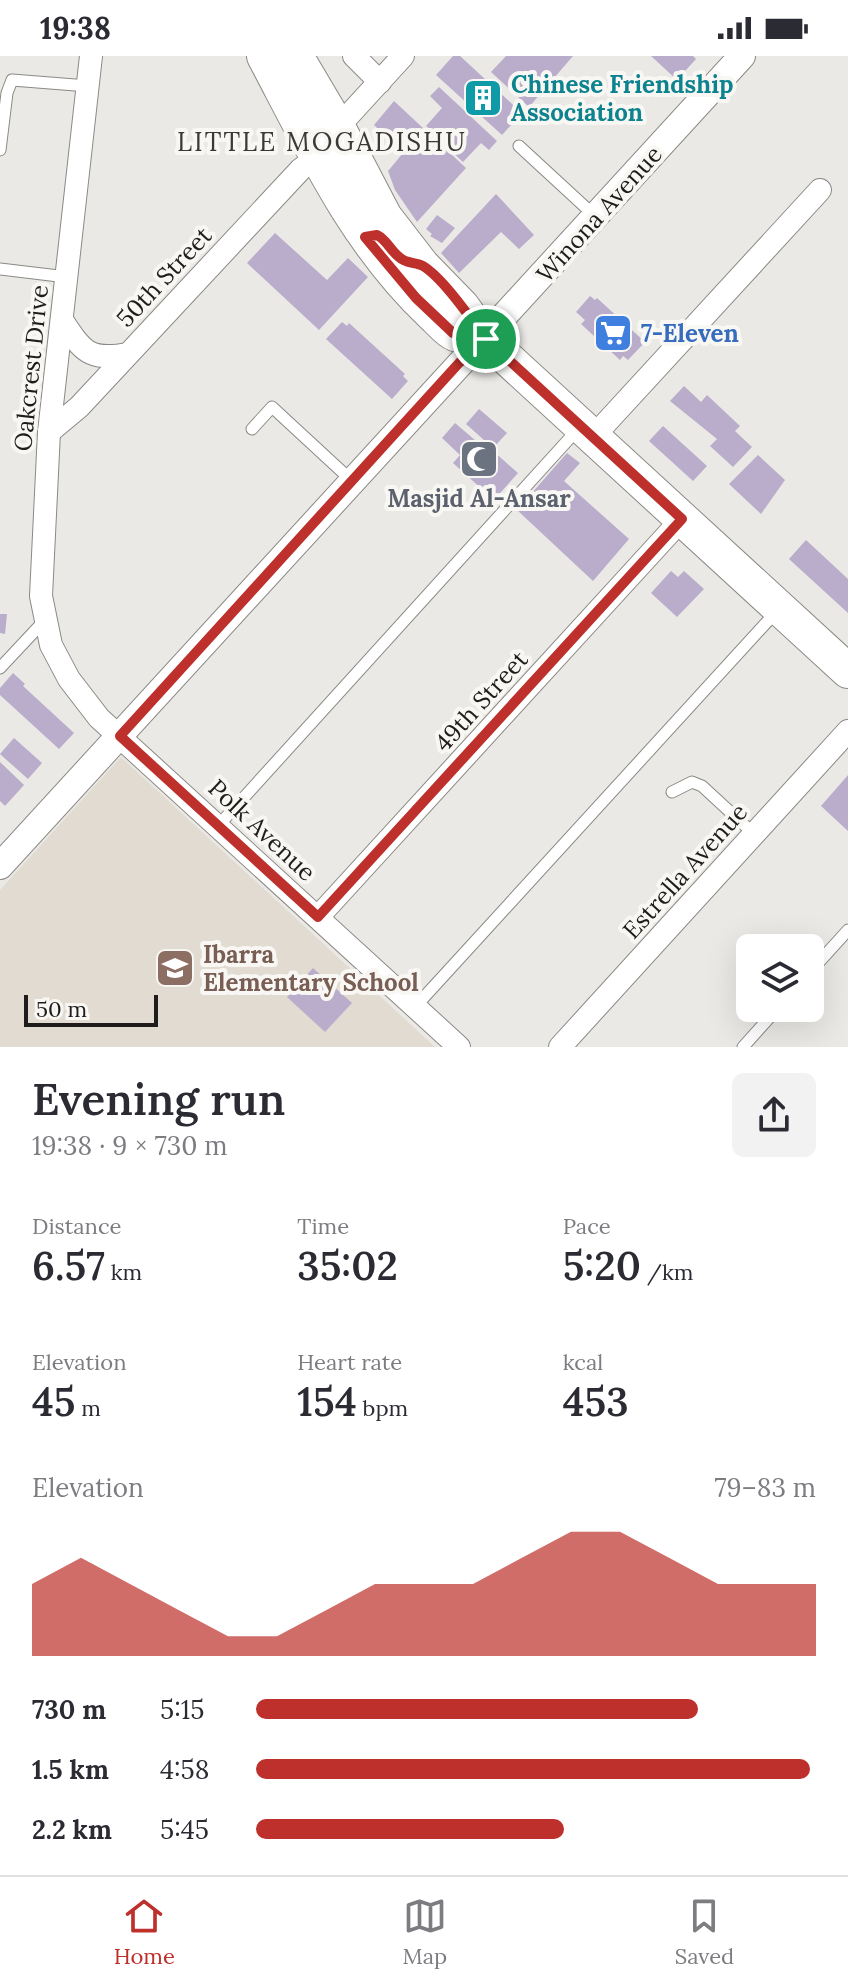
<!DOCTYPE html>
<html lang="en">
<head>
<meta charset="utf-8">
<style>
  :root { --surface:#fff; --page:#f2f2f3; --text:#2b2b33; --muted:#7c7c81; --line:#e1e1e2; --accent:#be302b }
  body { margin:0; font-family:Lora,serif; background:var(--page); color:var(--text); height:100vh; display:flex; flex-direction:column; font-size:30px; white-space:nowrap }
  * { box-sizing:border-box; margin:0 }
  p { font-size:26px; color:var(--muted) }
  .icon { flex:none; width:44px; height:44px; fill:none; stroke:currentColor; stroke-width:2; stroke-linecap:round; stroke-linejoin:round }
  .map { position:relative; height:991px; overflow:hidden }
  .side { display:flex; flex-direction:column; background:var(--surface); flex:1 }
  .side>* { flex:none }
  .fabs { position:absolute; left:736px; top:878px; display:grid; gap:16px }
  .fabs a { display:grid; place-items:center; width:88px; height:88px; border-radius:12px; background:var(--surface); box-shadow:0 8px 32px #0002; font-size:40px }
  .scale { position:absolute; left:24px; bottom:20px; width:134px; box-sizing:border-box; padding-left:8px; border:4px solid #1e1d1c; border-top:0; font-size:22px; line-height:28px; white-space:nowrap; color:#1e1d1c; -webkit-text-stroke:6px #f9f7f3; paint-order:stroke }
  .pin { position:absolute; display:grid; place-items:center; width:68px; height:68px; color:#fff; margin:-34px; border:4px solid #fff; border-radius:50%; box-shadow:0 2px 8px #0007 }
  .round { display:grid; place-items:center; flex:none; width:84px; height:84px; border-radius:12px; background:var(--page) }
  .head { display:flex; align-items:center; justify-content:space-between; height:136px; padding:0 32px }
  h1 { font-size:44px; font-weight:600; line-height:60px }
  .figures { display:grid; grid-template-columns:repeat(3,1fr); gap:12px; height:136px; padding:8px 32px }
  .figures div { display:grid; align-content:center }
  .figures b { font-size:40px; font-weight:600 }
  .figures small { font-size:22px; font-weight:400 }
  .figures p { font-size:22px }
  .chart { height:224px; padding:16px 32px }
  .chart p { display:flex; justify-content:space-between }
  .chart svg { width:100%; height:144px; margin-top:8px; fill:var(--accent); opacity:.7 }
  ul { padding:0 32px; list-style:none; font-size:26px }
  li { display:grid; grid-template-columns:128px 96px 1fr; align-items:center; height:60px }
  li i { height:20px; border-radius:10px; background:var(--accent) }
  .status { display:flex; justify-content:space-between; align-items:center; height:56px; padding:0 40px; background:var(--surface); direction:ltr }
  .status svg { height:22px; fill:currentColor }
  .dock { display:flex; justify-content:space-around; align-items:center; height:112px; border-top:2px solid var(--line); background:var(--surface); font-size:22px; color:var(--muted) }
  .dock a { display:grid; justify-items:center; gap:4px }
  .dock .active { color:var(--accent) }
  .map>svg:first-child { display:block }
</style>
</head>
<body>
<div class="status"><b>19:38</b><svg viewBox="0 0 49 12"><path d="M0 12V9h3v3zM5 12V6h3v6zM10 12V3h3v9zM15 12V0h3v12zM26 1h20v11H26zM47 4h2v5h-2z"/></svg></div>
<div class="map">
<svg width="848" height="991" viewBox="0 0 848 991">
  <rect width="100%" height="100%" fill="#ebe9e5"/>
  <path fill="#e1dbd1" d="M 121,701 L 435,991 L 0,991 L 0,834 Z"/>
  <g fill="#baadcc">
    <path d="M 453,0 L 460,0 L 522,57 L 502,79 L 436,19 Z"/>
    <path d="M 506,0 L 573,0 L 529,51 L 491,16 Z"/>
    <path d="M 651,0 L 693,0 L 696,3 L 677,24 Z"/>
    <path d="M 439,31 L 497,85 L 489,94 L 481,87 L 463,106 L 449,93 L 452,90 L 426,70 L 442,52 L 430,40 Z"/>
    <path d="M 394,45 L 466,112 L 417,166 L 395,134 L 388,115 L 403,97 L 374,69 Z"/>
    <path d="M 496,138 L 534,179 L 519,193 L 501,176 L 459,217 L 441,197 Z"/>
    <path d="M 437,159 L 455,172 L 442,187 L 430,180 L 432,178 L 426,173 Z"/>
    <path d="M 275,177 L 327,224 L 348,202 L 368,221 L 319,274 L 247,207 Z"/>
    <path d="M 590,240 L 595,244 L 597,242 L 645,286 L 628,304 L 623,300 L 620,304 L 581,268 L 585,264 L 576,256 Z"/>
    <path d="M 342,266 L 347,270 L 349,267 L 405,318 L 403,320 L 408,325 L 392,343 L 326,283 Z"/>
    <path d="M 684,330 L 701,346 L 707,339 L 740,370 L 735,375 L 752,391 L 733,411 L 710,390 L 717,383 L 670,345 Z"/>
    <path d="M 479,353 L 507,377 L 493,392 L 466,368 Z"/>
    <path d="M 455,367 L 482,390 L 484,387 L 518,417 L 494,444 L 453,407 L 460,399 L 442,382 Z"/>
    <path d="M 663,370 L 707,410 L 693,425 L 649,385 Z"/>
    <path d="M 567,397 L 580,407 L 564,425 L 629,483 L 593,525 L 517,454 Z"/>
    <path d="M 758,399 L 785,424 L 761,458 L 729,428 Z"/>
    <path d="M 806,484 L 848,523 L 848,557 L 789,503 Z"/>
    <path d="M 671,515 L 678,521 L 684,515 L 704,533 L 677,561 L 651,537 Z"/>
    <path d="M 0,558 L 7,558 L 5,578 L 0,577 Z"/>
    <path d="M 13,617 L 25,628 L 23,630 L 74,677 L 59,693 L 0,639 L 0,632 Z"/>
    <path d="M 14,682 L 42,707 L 28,723 L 0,698 Z"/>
    <path d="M 0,706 L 24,729 L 5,750 L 0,745 Z"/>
    <path d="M 848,719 L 848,775 L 821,750 Z"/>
    <path d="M 313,912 L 352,947 L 325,976 L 287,941 Z"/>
  </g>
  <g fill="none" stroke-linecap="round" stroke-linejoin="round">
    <defs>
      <g id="service">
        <path d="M 519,90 L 596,161"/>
        <path d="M 0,94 L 7,37 L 12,24 L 88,30"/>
        <path d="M 0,213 L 67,221"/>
        <path d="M 252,373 L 272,351 L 351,424"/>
        <path d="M 0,612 L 45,564"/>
        <path d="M 672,736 L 692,726 L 702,730 L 754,778"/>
        <path d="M 218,770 L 578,373"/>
        <path d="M 810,916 L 848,874"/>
        <path d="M 415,951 L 776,556"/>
        <path d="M 743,991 L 778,952"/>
      </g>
      <g id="minor">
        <path d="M 91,0 L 49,376 L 41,540 L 51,589 L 69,623 L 99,662 L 459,991"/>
        <path d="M 354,0 L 380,26"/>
        <path d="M 338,71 L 403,0"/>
        <path d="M 62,264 C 83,296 89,305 128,298"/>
        <path d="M 49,376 L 79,351 L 301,113 L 318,102"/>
        <path d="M 593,381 L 820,134"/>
        <path d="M 318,861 L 682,463"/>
        <path d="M 560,991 L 848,675"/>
      </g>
      <path id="tertiary" d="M 0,810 L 742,0"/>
      <g id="primary">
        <path d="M 264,0 C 312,91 356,187 432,258 C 439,264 447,275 455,278 C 465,280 476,281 486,283"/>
        <path d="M 296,0 L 338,71 L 385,161 L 422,209 L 462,250 L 486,283 L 848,615"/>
      </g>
    </defs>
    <use href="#service" stroke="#8a8985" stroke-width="13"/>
    <use href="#minor" stroke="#8a8985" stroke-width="24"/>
    <use href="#tertiary" stroke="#8a8985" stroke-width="28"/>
    <use href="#primary" stroke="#8a8985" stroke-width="36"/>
    <use href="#service" stroke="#fff" stroke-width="11"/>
    <use href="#minor" stroke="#fff" stroke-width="22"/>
    <use href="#tertiary" stroke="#fff" stroke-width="26"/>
    <use href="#primary" stroke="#fff" stroke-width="34"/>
  </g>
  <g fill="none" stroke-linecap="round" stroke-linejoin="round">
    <defs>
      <path id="route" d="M 486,283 L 453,277 L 416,242 L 365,181 L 377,179 C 387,184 390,194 399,201 C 406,208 416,206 423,210 C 443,222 471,263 486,283 L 459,307 L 120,680 L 318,861 L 682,463 L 486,283"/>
    </defs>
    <use href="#route" stroke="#fff" stroke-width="16"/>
    <use href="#route" stroke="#be302b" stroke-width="10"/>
  </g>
  <defs>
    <symbol id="building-square" viewBox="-11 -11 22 22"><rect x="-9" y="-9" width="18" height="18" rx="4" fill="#0f9aa8" stroke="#f9f7f3"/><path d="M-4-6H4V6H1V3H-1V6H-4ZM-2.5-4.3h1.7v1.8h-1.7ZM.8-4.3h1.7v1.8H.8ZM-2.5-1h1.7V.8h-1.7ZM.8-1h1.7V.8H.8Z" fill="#fff"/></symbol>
    <symbol id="supermarket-square" viewBox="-11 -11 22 22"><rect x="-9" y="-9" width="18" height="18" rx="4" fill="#3f7fe0" stroke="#f9f7f3"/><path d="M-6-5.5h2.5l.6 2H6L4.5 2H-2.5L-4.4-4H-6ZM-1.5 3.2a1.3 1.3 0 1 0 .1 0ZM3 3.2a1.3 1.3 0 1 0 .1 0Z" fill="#fff"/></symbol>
    <symbol id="mosque-square" viewBox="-11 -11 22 22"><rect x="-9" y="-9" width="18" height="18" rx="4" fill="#6b7280" stroke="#f9f7f3"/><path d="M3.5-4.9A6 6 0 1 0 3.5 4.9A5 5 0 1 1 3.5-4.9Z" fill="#fff"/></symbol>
    <symbol id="school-square" viewBox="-11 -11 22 22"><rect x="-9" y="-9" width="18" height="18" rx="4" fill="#8d6e63" stroke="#f9f7f3"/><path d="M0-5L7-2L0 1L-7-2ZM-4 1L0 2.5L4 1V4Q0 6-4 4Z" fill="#fff"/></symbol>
  </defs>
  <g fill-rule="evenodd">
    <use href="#building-square" x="461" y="20" width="44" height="44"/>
    <use href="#supermarket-square" x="591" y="255" width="44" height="44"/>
    <use href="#mosque-square" x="457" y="381" width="44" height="44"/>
    <use href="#school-square" x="153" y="890" width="44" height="44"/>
  </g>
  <g text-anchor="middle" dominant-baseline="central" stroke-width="8" stroke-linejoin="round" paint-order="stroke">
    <g font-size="24" font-weight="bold" fill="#0d838f" stroke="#f9f7f3" text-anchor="start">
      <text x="511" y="28">Chinese Friendship<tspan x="511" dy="28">Association</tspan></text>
    </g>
    <g font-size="24" fill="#1e1d1c" stroke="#f9f7f3">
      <text transform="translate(599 158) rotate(-48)">Winona Avenue</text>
      <text transform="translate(164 221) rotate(-47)">50th Street</text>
      <text transform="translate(31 312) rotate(-84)">Oakcrest Drive</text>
      <text transform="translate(481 645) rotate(-48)">49th Street</text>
      <text transform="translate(262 774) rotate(43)">Polk Avenue</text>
      <text transform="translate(685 815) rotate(-48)">Estrella Avenue</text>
    </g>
    <g font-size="24" font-weight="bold" fill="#366cbe" stroke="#f9f7f3" text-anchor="start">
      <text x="641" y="277">7-Eleven</text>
    </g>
    <g font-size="24" font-weight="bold" fill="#5b616d" stroke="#f9f7f3">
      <text x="479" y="442">Masjid Al-Ansar</text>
    </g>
    <g font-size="24" font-weight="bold" fill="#785e54" stroke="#f9f7f3" text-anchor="start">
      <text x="203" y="898">Ibarra<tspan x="203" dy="28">Elementary School</tspan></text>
    </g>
    <g font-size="26" letter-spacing="2" fill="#3a3936" stroke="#f9f7f3">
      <text x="322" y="85">LITTLE MOGADISHU</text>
    </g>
  </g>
</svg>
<div class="fabs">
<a><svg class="icon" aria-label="layers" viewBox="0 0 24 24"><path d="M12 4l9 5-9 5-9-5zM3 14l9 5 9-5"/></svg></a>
</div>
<div class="scale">50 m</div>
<div class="pin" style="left:486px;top:283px;background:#1e9e55"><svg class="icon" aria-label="arrive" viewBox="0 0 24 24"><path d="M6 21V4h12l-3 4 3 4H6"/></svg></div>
</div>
<section class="side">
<div class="head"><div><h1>Evening run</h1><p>19:38 · 9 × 730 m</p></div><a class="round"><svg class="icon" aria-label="share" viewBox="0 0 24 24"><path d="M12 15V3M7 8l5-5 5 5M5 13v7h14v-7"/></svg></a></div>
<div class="figures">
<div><p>Distance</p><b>6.57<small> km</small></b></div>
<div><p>Time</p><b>35:02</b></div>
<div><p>Pace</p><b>5:20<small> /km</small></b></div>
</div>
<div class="figures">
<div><p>Elevation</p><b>45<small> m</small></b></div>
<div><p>Heart rate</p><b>154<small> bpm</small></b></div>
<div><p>kcal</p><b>453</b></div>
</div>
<div class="chart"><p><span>Elevation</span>79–83 m</p>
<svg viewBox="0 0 160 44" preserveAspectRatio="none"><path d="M0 44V22L10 14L20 22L30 30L40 38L50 38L60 30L70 22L80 22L90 22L100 14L110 6L120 6L130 14L140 22L150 22L160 22V44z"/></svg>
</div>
<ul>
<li><b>730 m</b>5:15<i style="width:79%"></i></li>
<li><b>1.5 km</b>4:58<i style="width:99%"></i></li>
<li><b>2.2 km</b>5:45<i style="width:55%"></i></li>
</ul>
</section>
<nav class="dock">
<a class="active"><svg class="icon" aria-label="home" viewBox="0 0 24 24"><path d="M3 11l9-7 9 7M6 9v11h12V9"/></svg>Home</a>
<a><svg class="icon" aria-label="map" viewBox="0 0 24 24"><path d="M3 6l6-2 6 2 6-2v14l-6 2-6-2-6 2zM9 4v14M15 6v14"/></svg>Map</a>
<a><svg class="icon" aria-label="saved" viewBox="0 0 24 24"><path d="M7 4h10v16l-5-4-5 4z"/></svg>Saved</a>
</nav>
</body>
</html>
